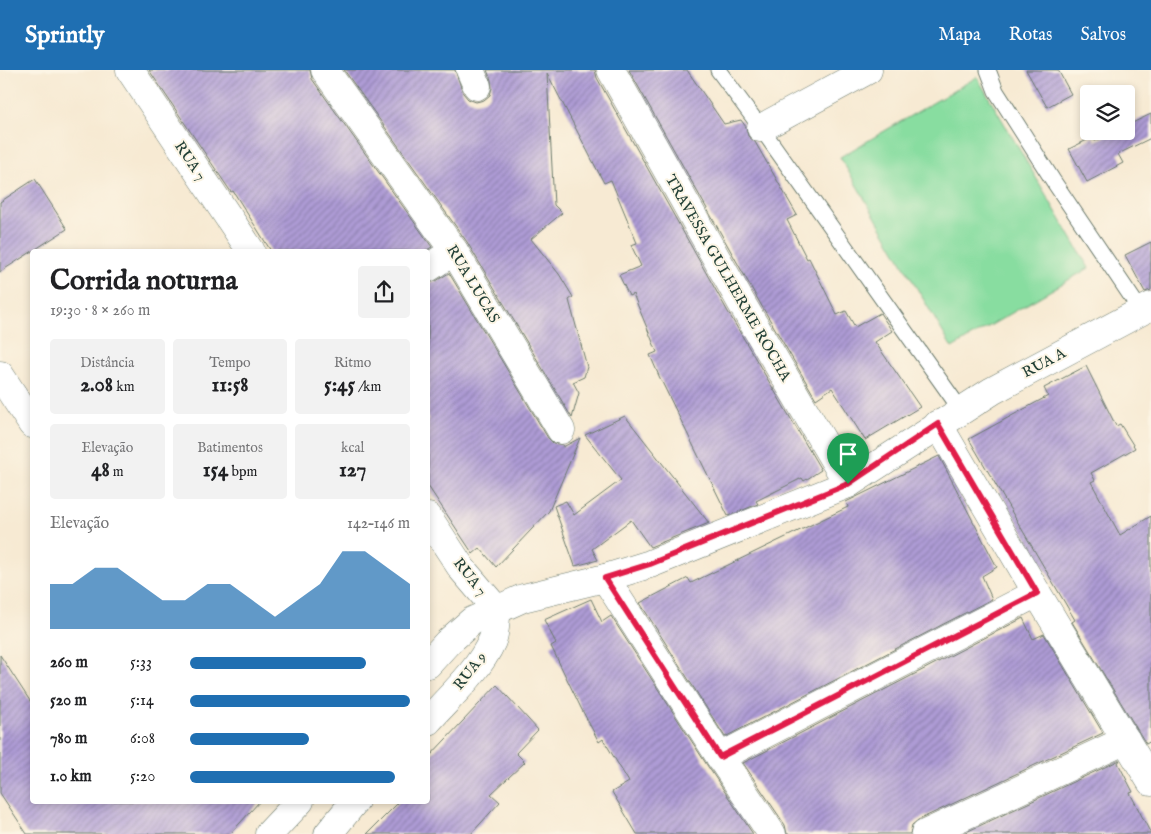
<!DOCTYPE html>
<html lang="pt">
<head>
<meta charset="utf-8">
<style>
  :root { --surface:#fff; --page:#f2f2f2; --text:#202124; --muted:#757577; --accent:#1f6fb2 }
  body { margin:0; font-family:"IM FELL English",serif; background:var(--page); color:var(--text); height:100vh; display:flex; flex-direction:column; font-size:19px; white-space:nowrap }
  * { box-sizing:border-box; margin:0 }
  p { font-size:16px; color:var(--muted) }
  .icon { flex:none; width:28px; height:28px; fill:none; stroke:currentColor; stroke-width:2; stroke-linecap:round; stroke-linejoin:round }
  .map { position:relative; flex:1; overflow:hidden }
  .drawer { position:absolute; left:30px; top:179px; width:400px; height:555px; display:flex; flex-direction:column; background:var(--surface); border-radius:5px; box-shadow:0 2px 8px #0003 }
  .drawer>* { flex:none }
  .fabs { position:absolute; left:1080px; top:15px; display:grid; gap:10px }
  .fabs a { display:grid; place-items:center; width:55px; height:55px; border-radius:5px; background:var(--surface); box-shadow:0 2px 8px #0003; font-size:25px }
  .pin { position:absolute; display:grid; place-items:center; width:42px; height:42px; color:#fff; margin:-51px -21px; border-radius:50% 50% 50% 0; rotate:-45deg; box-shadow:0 0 5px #0007 }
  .pin .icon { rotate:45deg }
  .round { display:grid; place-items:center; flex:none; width:52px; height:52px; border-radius:5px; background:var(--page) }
  .overview { display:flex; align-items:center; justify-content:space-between; height:85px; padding:0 20px }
  h1 { font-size:28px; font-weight:700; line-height:38px }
  .metrics { display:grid; grid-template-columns:repeat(3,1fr); gap:8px; height:85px; padding:5px 20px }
  .metrics div { display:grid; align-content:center; border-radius:5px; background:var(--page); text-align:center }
  .metrics b { font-size:21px; font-weight:700 }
  .metrics small { font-size:14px; font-weight:400 }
  .metrics p { font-size:14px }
  .chart { height:140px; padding:10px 20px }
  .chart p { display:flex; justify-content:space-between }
  .chart svg { width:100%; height:90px; margin-top:5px; fill:var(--accent); opacity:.7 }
  ul { padding:0 20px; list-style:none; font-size:16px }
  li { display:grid; grid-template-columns:80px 60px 1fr; align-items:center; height:38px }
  li i { height:12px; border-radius:6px; background:var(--accent) }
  header { display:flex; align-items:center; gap:30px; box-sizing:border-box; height:70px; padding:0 25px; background:var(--accent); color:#fff }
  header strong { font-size:24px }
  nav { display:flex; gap:28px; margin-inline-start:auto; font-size:18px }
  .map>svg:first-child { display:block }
</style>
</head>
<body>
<header>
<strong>Sprintly</strong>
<nav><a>Mapa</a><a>Rotas</a><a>Salvos</a></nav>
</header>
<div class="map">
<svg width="1151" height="764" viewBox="0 0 1151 764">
  <defs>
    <pattern id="building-hatch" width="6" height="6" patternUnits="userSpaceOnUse" patternTransform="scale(1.25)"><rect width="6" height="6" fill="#ae9bd5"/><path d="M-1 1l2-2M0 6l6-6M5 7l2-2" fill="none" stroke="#8d80ae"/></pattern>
  </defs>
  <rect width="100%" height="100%" fill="#fcf5e5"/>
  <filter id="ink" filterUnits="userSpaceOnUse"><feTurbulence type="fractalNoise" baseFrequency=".02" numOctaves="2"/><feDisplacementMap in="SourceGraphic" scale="10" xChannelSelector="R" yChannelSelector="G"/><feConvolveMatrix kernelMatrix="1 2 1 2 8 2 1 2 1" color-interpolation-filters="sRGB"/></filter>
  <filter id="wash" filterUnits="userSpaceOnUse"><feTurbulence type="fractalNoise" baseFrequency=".0096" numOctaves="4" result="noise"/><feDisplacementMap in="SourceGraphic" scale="20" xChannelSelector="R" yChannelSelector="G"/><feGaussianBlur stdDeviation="1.12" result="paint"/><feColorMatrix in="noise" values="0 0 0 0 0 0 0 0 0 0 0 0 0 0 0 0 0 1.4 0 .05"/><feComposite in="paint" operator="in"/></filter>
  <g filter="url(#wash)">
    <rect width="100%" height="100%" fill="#f7ead3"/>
    <path fill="#88dda0" stroke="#548d6a" d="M 977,7 L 1089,198 L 952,278 L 840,87 Z"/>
    <g id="blocks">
      <g fill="url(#building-hatch)">
        <path d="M 149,0 L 310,0 L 312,9 L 432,177 L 425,181 L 271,181 L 233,121 L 231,122 Z"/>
        <path d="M 344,0 L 455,0 L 463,23 L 468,29 L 476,32 L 484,30 L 490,25 L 492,18 L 491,10 L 487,0 L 595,0 L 597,8 L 728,242 L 821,400 L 804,411 L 802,408 L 756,431 L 758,434 L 728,446 L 659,306 L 650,285 L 657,282 L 633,224 L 629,226 L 619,205 L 641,196 L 631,175 L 637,173 L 611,110 L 604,113 L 547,3 L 554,135 L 562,143 L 531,169 L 559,204 L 573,227 L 569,230 L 587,297 L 584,307 L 573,312 L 579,323 L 572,348 L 467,172 Z"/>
        <path d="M 629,0 L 687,0 L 724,54 L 741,50 L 746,57 L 748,66 L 755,72 L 797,145 L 787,150 L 807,189 L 809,188 L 837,245 L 846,241 L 855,257 L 880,243 L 892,261 L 875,272 L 920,337 L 865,370 L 832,318 L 816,329 L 756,226 Z"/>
        <path d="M 1026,0 L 1058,0 L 1071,24 L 1047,37 Z"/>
        <path d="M 1151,44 L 1151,68 L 1118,84 L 1123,93 L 1087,112 L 1069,79 L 1093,67 L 1095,71 L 1116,61 L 1126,61 L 1126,56 Z"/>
        <path d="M 35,109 L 67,159 L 0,202 L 0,132 Z"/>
        <path d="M 1151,172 L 1151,220 L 1145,222 L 1125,185 Z"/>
        <path d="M 449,203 L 548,368 L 553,373 L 563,375 L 563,377 L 580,368 L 549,441 L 496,497 L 480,478 L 473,484 L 428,416 L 428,213 L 436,211 Z"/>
        <path d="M 1086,296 L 1116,356 L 1120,354 L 1135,378 L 1091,403 L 1095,410 L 1091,412 L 1120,465 L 1151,446 L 1151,671 L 1146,674 L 1072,552 L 1075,550 L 969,369 L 1048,326 L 1044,318 Z"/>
        <path d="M 625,346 L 709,453 L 650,477 L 631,450 L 592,479 L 598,490 L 575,496 L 554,436 L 566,431 L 574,445 L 621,410 L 585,365 Z"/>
        <path d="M 939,386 L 997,497 L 982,506 L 992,529 L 725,667 L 640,533 L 688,508 L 691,513 L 848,437 L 846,432 Z"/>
        <path d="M 591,529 L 602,552 L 611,546 L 707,695 L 753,764 L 637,764 L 612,722 L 629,712 L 603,669 L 599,672 L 581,638 L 551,576 L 556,573 L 544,550 Z"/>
        <path d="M 1023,548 L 1033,569 L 1044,564 L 1103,663 L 918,750 L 912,755 L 910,764 L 787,764 L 785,755 L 743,693 Z"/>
        <path d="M 0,585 L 32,634 L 32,731 L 260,731 L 230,764 L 27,764 L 0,723 Z"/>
        <path d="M 497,615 L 538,660 L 516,683 L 525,692 L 491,724 L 500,732 L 471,764 L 367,764 L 400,731 L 428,731 L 428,688 Z"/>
        <path d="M 1120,690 L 1118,693 L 1133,722 L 1130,723 L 1151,764 L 962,764 Z"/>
      </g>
    </g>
  </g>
  <g filter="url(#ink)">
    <use href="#blocks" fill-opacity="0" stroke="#6b7a6c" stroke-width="1"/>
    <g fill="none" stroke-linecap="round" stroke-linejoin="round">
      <defs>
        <g id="lane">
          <path d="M 718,0 L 761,58 L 961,340"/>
          <path d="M 988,0 L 996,21 L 1054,112 L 1141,241"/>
        </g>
        <g id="street">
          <path d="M 130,0 L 251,181"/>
          <path d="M 325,0 L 454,181 L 561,360"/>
          <path d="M 470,0 L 477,16"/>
          <path d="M 611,0 L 742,234 L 848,414"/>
          <path d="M 761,58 L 868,0"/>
          <path d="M 428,198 L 454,181"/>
          <path d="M 0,305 L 32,354"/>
          <path d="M 938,354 L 1037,523 L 1151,712"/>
          <path d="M 428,447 L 462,499 L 497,540"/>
          <path d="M 605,508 L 720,687 L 772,764"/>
          <path d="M 428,594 L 447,573 L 472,551 L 523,528 L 605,508 L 650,494 L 848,414 L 992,321 L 1151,236"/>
          <path d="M 428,651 C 450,626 478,602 492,571 C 496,562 495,550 497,540"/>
          <path d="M 720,687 L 1037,523"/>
          <path d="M 269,764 L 300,731"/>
          <path d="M 328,764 L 355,731"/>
          <path d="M 925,764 L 1126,670"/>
        </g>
      </defs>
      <use href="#lane" stroke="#6b7a6c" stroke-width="17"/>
      <use href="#street" stroke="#6b7a6c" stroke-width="29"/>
      <use href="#lane" stroke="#fff" stroke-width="15"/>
      <use href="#street" stroke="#fff" stroke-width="28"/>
    </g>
  </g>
  <g fill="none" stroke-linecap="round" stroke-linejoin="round" filter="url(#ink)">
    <defs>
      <path id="route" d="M 938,354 L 1037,523 L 720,687 L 605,508 L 650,494 L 848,414 Z"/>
    </defs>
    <use href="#route" stroke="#fff" stroke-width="10"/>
    <use href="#route" stroke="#e11d48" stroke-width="6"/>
  </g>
  <g text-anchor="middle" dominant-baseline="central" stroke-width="4" stroke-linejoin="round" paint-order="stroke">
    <g font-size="15" fill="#1f3d34" stroke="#fcf5e5">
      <text transform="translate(190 91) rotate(56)">RUA 7</text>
      <text transform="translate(728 208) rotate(60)">TRAVESSA GULHERME ROCHA</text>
      <text transform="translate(473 214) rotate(59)">RUA LUCAS</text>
      <text transform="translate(1044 293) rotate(-28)">RUA A</text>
      <text transform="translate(470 507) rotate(52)">RUA 7</text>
      <text transform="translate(470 601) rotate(-52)">RUA 9</text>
    </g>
  </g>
</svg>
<div class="fabs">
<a><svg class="icon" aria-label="layers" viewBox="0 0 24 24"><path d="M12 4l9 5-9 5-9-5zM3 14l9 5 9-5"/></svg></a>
</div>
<div class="pin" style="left:848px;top:414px;background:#1e9e55"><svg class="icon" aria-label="arrive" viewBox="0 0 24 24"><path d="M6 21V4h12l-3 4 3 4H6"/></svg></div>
<section class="drawer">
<div class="overview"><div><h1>Corrida noturna</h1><p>19:30 · 8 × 260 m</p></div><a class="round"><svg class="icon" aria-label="share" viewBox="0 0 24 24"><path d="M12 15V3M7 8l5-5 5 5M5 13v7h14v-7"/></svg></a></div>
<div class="metrics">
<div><p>Distância</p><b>2.08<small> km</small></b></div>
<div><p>Tempo</p><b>11:58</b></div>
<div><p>Ritmo</p><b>5:45<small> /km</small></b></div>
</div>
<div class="metrics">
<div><p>Elevação</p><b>48<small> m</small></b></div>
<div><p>Batimentos</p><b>154<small> bpm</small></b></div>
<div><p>kcal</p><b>127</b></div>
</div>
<div class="chart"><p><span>Elevação</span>142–146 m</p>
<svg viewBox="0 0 160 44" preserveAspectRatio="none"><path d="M0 44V22L10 22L20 14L30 14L40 22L50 30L60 30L70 22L80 22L90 30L100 38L110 30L120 22L130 6L140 6L150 14L160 22V44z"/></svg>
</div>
<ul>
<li><b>260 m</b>5:33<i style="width:80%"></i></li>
<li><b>520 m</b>5:14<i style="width:100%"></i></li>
<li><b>780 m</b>6:08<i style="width:54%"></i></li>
<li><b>1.0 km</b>5:20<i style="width:93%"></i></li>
</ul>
</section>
</div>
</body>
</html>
